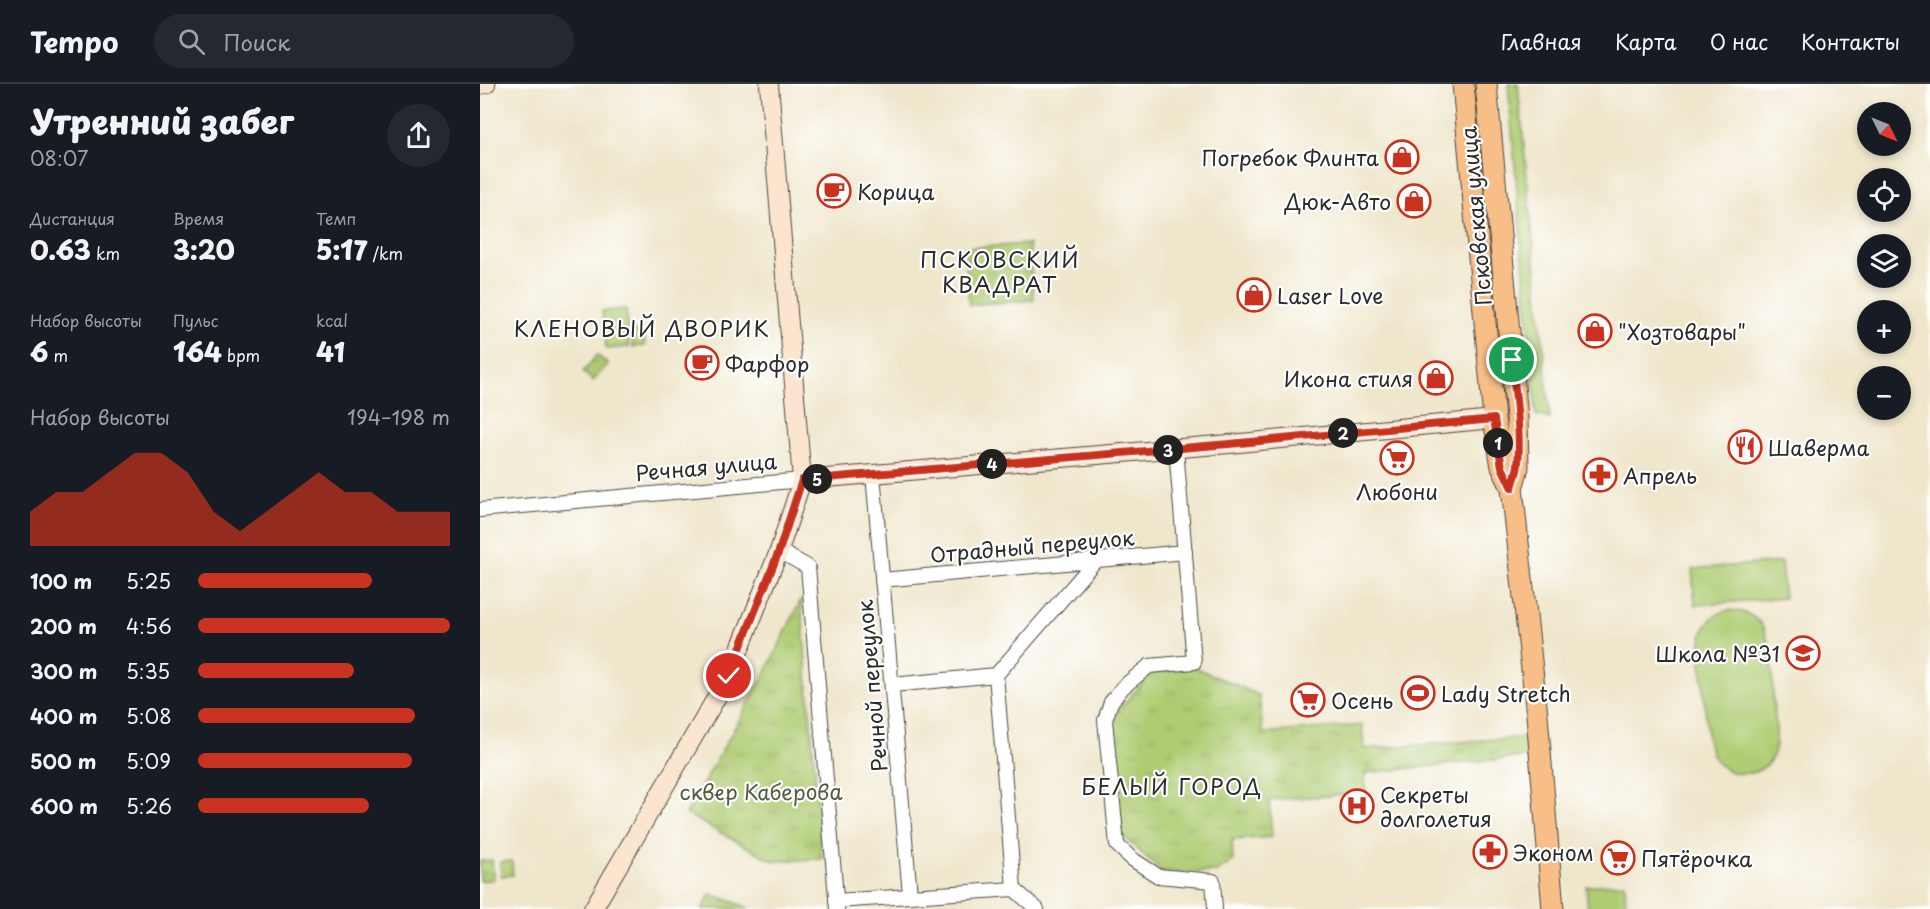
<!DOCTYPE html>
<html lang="ru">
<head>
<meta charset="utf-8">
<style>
  :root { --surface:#171b24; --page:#242831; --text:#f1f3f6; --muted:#9ea1a6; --line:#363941; --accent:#c8321e }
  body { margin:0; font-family:"Playpen Sans",sans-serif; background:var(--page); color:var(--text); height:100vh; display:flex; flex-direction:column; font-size:22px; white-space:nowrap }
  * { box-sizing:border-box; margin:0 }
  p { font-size:20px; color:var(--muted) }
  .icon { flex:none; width:33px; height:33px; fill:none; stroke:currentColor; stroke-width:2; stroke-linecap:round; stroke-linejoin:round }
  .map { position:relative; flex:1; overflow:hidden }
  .panel { display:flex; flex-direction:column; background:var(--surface); width:480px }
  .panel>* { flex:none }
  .needle { width:39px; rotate:133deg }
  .tools { position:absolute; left:1377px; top:18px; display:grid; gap:12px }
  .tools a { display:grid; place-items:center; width:54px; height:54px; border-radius:50%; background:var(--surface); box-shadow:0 3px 9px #0003; font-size:30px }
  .pin { position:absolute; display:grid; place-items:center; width:51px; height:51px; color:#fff; margin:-26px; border:3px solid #fff; border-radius:50%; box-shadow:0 2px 6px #0007 }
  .km { position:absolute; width:30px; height:30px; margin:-15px; border-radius:50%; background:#222; color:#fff; font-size:16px; line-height:30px; text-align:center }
  .round { display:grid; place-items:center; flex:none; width:63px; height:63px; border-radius:32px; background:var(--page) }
  .overview { display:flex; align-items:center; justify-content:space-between; height:102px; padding:0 30px }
  h1 { font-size:33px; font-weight:800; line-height:45px }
  .figures { display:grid; grid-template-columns:repeat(3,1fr); gap:9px; height:102px; padding:6px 30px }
  .figures div { display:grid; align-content:center }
  .figures b { font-size:26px; font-weight:800 }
  .figures small { font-size:16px; font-weight:400 }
  .figures p { font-size:16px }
  .chart { height:168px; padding:12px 30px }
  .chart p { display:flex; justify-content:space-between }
  .chart svg { width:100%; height:108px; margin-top:6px; fill:var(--accent); opacity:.7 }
  ul { padding:0 30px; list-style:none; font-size:20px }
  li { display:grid; grid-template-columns:96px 72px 1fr; align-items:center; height:45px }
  li i { height:15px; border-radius:8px; background:var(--accent) }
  header { display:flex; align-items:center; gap:36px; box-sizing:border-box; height:84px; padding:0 30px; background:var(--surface); border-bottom:2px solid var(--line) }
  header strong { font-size:28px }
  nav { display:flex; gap:33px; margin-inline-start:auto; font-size:21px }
  .search { width:420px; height:54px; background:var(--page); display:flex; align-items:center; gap:15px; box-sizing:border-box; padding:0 21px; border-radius:33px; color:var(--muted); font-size:22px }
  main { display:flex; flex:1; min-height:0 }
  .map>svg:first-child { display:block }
</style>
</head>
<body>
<header>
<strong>Tempo</strong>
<div class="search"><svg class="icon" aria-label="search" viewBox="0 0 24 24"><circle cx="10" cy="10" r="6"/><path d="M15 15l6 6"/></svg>Поиск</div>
<nav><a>Главная</a><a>Карта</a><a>О нас</a><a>Контакты</a></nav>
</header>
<main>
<section class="panel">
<div class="overview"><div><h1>Утренний забег</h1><p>08:07</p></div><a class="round"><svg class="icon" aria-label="share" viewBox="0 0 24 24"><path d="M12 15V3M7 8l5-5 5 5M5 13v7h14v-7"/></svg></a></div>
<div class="figures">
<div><p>Дистанция</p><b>0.63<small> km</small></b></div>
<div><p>Время</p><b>3:20</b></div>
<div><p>Темп</p><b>5:17<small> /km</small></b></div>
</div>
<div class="figures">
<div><p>Набор высоты</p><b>6<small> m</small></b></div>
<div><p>Пульс</p><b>164<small> bpm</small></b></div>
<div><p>kcal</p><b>41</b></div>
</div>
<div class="chart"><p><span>Набор высоты</span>194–198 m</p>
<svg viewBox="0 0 160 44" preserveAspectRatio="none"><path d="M0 44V30L10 22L20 22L30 14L40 6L50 6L60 14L70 30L80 38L90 30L100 22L110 14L120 22L130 22L140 30L150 30L160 30V44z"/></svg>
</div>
<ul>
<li><b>100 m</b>5:25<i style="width:69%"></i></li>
<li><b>200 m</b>4:56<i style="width:100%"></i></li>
<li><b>300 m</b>5:35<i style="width:62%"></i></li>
<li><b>400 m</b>5:08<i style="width:86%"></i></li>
<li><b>500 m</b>5:09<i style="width:85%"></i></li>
<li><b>600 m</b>5:26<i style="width:68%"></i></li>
</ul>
</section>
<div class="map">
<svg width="1450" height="825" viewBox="0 0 1450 825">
  <defs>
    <pattern id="park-tufts" width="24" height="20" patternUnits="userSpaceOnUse" patternTransform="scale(1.5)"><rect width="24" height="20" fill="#afcc72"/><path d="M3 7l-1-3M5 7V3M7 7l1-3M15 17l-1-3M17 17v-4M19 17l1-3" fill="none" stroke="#97af63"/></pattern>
  </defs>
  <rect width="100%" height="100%" fill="#fff"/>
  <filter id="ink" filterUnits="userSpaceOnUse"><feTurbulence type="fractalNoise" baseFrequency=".0167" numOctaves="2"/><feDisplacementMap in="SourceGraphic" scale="12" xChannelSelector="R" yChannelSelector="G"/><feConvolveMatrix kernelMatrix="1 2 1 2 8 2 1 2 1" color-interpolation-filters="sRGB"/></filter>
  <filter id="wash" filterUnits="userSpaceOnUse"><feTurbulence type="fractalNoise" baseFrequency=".008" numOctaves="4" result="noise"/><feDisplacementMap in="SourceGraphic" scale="24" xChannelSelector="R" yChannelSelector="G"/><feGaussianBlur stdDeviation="1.35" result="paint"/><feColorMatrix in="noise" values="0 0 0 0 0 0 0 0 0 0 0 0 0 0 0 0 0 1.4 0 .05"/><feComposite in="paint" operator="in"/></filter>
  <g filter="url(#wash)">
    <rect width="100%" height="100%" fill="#efe6cb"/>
    <g fill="#afcc72" stroke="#6d7c4e" stroke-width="1.5">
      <path d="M 1028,0 L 1038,0 L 1070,335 L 1056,331 Z"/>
      <path d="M 146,225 L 149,263 L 126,265 L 122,227 Z"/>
      <path d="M 1301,478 L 1304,514 L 1215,521 L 1212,485 Z"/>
      <path d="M 1250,526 C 1263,527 1275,531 1282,542 C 1294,562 1292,601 1294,625 C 1295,635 1297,647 1296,657 C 1296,662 1294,670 1291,675 C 1280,693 1252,694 1238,679 C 1232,674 1230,666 1228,659 L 1220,565 C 1222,545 1228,530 1250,526 Z"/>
      <path d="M 1145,799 L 1146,825 L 1108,825 L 1106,802 Z"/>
      <path d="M 231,810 L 267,823 L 268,825 L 222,825 Z"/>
    </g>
    <g fill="url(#park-tufts)" stroke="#6d7c4e" stroke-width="1.5">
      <path d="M 549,160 L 554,216 L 489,221 L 485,164 Z"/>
      <path d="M 163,247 L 165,262 L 153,263 L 151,248 Z"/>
      <path d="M 117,271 L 128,280 L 113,297 L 103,288 Z"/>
      <path d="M 321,516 L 342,775 L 293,777 L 206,730 L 284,592 Z"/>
      <path d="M 714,583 L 779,611 L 783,649 L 882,641 L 884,665 L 1049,653 L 1051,672 L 885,689 L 886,709 L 789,716 L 792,753 L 752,756 L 753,777 L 737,788 L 684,789 L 640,750 L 630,636 L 670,590 Z"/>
      <path d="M 12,776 L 14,795 L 0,797 L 0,777 Z"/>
      <path d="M 32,777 L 33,791 L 21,792 L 20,778 Z"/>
    </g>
  </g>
  <g filter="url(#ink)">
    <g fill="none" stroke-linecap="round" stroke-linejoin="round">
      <defs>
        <g id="street">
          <path d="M 696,365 L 714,578 L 669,582 L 643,603 L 631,618 L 625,636 L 637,761 L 652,775 L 678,792 L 733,797 L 735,825"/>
          <path d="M 393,390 L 430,811"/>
          <path d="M 0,426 L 322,396"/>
          <path d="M 299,467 L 328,483 L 357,825"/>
          <path d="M 402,496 L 705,468"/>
          <path d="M 412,601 L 516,591"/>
          <path d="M 356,817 L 534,805"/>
          <path d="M 557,825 L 534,805 L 516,591 L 615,477"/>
        </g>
        <g id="secondary">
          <path d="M 0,1 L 6,0"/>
          <path d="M 322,396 L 749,360 L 1014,335"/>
          <path d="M 113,825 L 249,592 L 299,467 L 322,396 L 289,0"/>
        </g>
        <g id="primary">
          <path d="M 983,0 L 1014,335 L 1022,383 L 1032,404 L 1057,631 L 1073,825"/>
          <path d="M 1006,0 L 1037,334 L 1038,383 L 1032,404"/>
        </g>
      </defs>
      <use href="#street" stroke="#484743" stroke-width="16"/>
      <use href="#secondary" stroke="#484743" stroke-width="20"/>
      <use href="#primary" stroke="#484743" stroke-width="23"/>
      <use href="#street" stroke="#fff" stroke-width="14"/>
      <use href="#secondary" stroke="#fce5cf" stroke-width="18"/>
      <use href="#primary" stroke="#f7be87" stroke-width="21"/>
    </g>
  </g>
  <g fill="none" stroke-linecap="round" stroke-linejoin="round" filter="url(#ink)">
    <defs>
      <path id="route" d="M 249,592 L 299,467 L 322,396 L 749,360 L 1014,335 L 1022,383 L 1032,404 C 1034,396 1037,389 1038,381 C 1041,347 1035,311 1032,276"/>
    </defs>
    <use href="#route" stroke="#fff" stroke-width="12"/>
    <use href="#route" stroke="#c8321e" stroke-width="8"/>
  </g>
  <defs>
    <symbol id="shop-ring" viewBox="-11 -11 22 22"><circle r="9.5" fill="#fff" stroke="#c8321e" stroke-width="1.5"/><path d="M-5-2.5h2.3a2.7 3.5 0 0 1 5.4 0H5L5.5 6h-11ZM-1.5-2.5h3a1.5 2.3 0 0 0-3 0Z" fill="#c8321e"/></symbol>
    <symbol id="cafe-ring" viewBox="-11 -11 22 22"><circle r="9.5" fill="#fff" stroke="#c8321e" stroke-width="1.5"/><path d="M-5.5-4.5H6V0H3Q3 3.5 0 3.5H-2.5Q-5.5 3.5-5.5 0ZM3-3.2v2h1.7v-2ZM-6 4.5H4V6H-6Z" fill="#c8321e"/></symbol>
    <symbol id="restaurant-ring" viewBox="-11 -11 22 22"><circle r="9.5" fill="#fff" stroke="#c8321e" stroke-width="1.5"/><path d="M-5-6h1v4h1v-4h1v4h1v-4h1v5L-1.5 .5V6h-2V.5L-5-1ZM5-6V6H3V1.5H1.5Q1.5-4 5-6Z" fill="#c8321e"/></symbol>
    <symbol id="supermarket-ring" viewBox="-11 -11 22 22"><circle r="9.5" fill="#fff" stroke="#c8321e" stroke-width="1.5"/><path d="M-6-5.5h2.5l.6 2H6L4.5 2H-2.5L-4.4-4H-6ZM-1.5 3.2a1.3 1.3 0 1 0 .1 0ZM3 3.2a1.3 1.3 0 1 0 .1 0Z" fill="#c8321e"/></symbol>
    <symbol id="pharmacy-ring" viewBox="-11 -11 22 22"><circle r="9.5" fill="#fff" stroke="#c8321e" stroke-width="1.5"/><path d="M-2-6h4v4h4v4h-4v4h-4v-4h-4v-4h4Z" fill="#c8321e"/></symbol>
    <symbol id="school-ring" viewBox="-11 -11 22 22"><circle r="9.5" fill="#fff" stroke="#c8321e" stroke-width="1.5"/><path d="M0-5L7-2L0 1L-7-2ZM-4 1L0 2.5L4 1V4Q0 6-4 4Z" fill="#c8321e"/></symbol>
    <symbol id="stadium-ring" viewBox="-11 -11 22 22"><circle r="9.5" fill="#fff" stroke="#c8321e" stroke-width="1.5"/><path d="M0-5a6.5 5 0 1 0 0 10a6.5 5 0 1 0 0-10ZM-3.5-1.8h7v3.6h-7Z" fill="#c8321e"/></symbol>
    <symbol id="hospital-ring" viewBox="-11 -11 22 22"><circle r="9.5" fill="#fff" stroke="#c8321e" stroke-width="1.5"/><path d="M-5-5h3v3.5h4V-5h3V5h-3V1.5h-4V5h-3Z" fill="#c8321e"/></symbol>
  </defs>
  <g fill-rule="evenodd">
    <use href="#shop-ring" x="903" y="54" width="38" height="38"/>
    <use href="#cafe-ring" x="335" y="88" width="38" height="38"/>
    <use href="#shop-ring" x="915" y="98" width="38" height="38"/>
    <use href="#shop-ring" x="755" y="192" width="38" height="38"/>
    <use href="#shop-ring" x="1096" y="228" width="38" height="38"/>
    <use href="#cafe-ring" x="203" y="260" width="38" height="38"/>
    <use href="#shop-ring" x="937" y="275" width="38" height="38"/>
    <use href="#restaurant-ring" x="1246" y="344" width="38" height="38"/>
    <use href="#supermarket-ring" x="898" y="355" width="38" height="38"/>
    <use href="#pharmacy-ring" x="1101" y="372" width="38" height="38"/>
    <use href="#school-ring" x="1304" y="550" width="38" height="38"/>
    <use href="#stadium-ring" x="919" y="590" width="38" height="38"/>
    <use href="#supermarket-ring" x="809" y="597" width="38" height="38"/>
    <use href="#hospital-ring" x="858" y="703" width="38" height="38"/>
    <use href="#pharmacy-ring" x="991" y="749" width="38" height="38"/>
    <use href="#supermarket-ring" x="1119" y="755" width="38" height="38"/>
  </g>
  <g text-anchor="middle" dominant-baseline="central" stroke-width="4.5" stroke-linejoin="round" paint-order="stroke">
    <g font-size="21" fill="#2b2b2b" stroke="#fff" text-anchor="start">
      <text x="899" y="73" text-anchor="end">Погребок Флинта</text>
      <text x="377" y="107">Корица</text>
      <text x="911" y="117" text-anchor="end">Дюк-Авто</text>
      <text x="797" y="211">Laser Love</text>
      <text x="1138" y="247">"Хозтовары"</text>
      <text x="245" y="279">Фарфор</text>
      <text x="933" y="294" text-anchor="end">Икона стиля</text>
      <text x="1288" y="363">Шаверма</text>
      <text x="1143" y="391">Апрель</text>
      <text x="917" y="407" text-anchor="middle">Любони</text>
      <text x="1300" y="569" text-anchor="end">Школа №31</text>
      <text x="961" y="609">Lady Stretch</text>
      <text x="851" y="616">Осень</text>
      <text x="900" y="710">Секреты<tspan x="900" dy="24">долголетия</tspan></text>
      <text x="1033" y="768">Эконом</text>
      <text x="1161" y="774">Пятёрочка</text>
    </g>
    <g font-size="21" fill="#2b2b2b" stroke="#fff">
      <text transform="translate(995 132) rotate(-95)">Псковская улица</text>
      <text transform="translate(226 382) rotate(-5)">Речная улица</text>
      <text transform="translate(552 461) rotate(-5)">Отрадный переулок</text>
      <text transform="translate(391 602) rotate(-95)">Речной переулок</text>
    </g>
    <g font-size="21" fill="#535b40" stroke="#fff">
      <text x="281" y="707">сквер Каберова</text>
    </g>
    <g font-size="22" letter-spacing="1.5" fill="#2b2b2b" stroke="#fff">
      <text x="520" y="174">ПСКОВСКИЙ<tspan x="520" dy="25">КВАДРАТ</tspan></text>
      <text x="162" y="243">КЛЕНОВЫЙ ДВОРИК</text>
      <text x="692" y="701">БЕЛЫЙ ГОРОД</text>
    </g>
  </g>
</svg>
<div class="tools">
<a><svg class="needle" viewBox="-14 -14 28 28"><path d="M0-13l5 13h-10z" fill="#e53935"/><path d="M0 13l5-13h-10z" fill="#9ea1a6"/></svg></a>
<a><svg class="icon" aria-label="locate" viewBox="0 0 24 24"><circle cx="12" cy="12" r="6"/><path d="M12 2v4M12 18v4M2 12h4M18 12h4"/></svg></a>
<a><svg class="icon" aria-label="layers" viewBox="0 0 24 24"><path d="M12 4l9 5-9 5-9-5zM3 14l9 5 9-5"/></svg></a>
<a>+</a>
<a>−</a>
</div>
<div class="pin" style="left:1032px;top:276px;background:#1e9e55"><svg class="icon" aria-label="arrive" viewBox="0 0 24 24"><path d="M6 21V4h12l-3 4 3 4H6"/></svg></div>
<div class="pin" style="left:249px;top:592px;background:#d93025"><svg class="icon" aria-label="check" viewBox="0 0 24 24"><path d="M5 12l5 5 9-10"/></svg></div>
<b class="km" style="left:1018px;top:359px">1</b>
<b class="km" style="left:863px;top:349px">2</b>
<b class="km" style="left:688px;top:366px">3</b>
<b class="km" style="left:512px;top:380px">4</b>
<b class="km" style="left:337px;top:395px">5</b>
</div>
</main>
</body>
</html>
